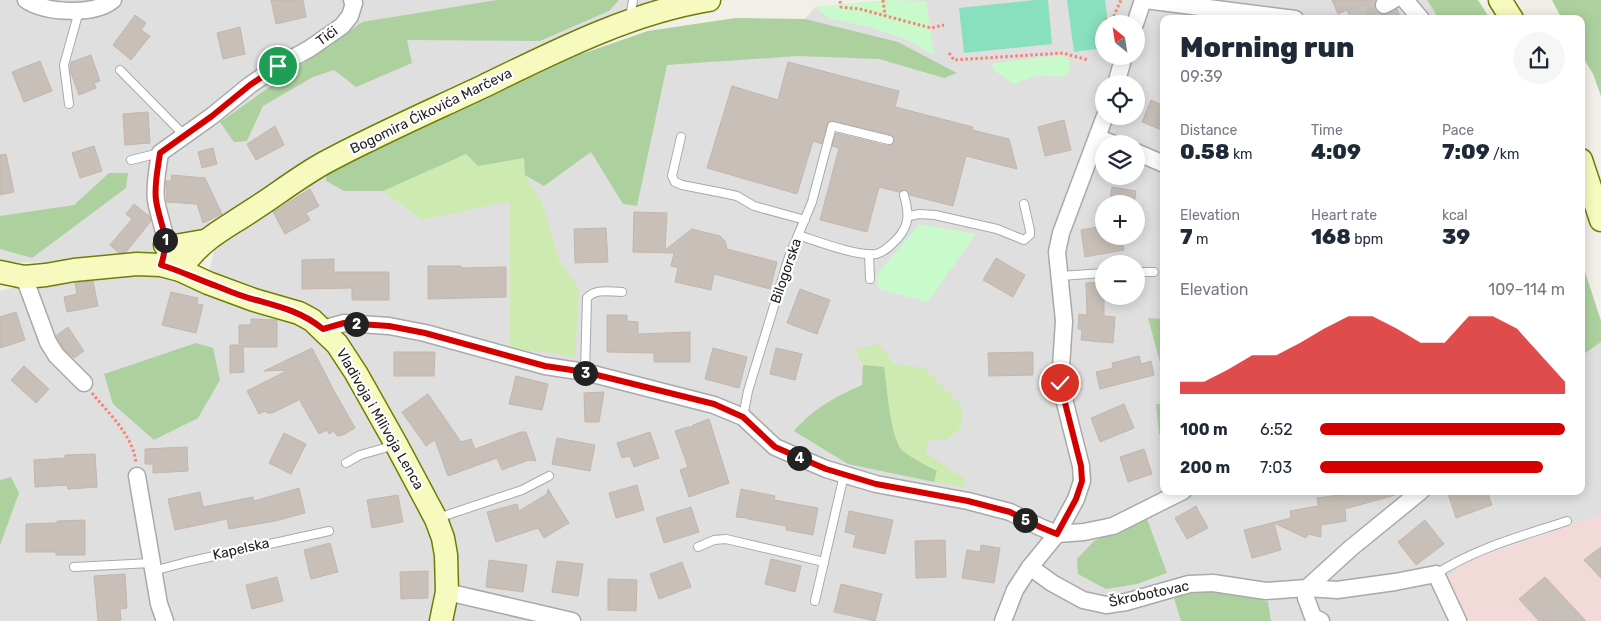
<!DOCTYPE html>
<html lang="en">
<head>
<meta charset="utf-8">
<style>
  :root { --surface:#fff; --page:#f6f6f7; --text:#1f2937; --muted:#747a83; --accent:#d40000 }
  body { margin:0; font-family:Rubik,sans-serif; background:var(--page); color:var(--text); height:100vh; display:flex; flex-direction:column; font-size:19px; white-space:nowrap }
  * { box-sizing:border-box; margin:0 }
  p { font-size:16px; color:var(--muted) }
  .icon { flex:none; width:28px; height:28px; fill:none; stroke:currentColor; stroke-width:2; stroke-linecap:round; stroke-linejoin:round }
  .map { position:relative; flex:1; overflow:hidden }
  .drawer { position:absolute; left:1160px; top:15px; width:425px; height:480px; display:flex; flex-direction:column; background:var(--surface); border-radius:10px; box-shadow:0 2px 12px #0003 }
  .drawer>* { flex:none }
  .needle { width:32px; rotate:330deg }
  .fabs { position:absolute; left:1095px; top:15px; display:grid; gap:10px }
  .fabs a { display:grid; place-items:center; width:50px; height:50px; border-radius:50%; background:var(--surface); box-shadow:0 2px 12px #0003; font-size:25px }
  .pin { position:absolute; display:grid; place-items:center; width:42px; height:42px; color:#fff; margin:-21px; border:2px solid #fff; border-radius:50%; box-shadow:0 1px 5px #0007 }
  .km { position:absolute; width:25px; height:25px; margin:-12px; border-radius:50%; background:#222; color:#fff; font-size:14px; line-height:25px; text-align:center }
  .round { display:grid; place-items:center; flex:none; width:52px; height:52px; border-radius:26px; background:var(--page) }
  .head { display:flex; align-items:center; justify-content:space-between; height:85px; padding:0 20px }
  h1 { font-size:28px; font-weight:800; line-height:38px }
  .figures { display:grid; grid-template-columns:repeat(3,1fr); gap:8px; height:85px; padding:5px 20px }
  .figures div { display:grid; align-content:center }
  .figures b { font-size:21px; font-weight:800 }
  .figures small { font-size:14px; font-weight:400 }
  .figures p { font-size:14px }
  .chart { height:140px; padding:10px 20px }
  .chart p { display:flex; justify-content:space-between }
  .chart svg { width:100%; height:90px; margin-top:5px; fill:var(--accent); opacity:.7 }
  ul { padding:0 20px; list-style:none; font-size:16px }
  li { display:grid; grid-template-columns:80px 60px 1fr; align-items:center; height:38px }
  li i { height:12px; border-radius:6px; background:var(--accent) }
  .map>svg:first-child { display:block }
</style>
</head>
<body>
<div class="map">
<svg width="1601" height="621" viewBox="0 0 1601 621">
  <rect width="100%" height="100%" fill="#f2efe9"/>
  <g fill="#e0dfdf" fill-rule="evenodd">
    <path d="M 0,0 L 683,0 L 550,44 L 320,150 L 242,209 L 137,259 L 69,263 L 0,262 Z"/>
    <path d="M 887,0 L 1427,0 L 1439,19 L 1164,19 L 1164,491 L 1581,491 L 1581,260 L 1601,321 L 1601,515 L 1475,558 L 1463,621 L 449,621 L 457,578 L 439,497 L 339,334 L 208,276 L 216,243 L 327,173 L 579,55 L 648,31 L 736,18 L 805,19 L 815,7 ZM 1104,24 L 1136,24 L 1136,56 L 1104,56 ZM 1104,84 L 1136,84 L 1136,116 L 1104,116 ZM 1104,144 L 1136,144 L 1136,176 L 1104,176 ZM 1104,204 L 1136,204 L 1136,236 L 1104,236 ZM 1104,264 L 1136,264 L 1136,296 L 1104,296 Z"/>
    <path d="M 147,272 L 308,328 L 344,373 L 416,491 L 434,543 L 436,600 L 432,621 L 0,621 L 0,291 L 15,287 Z"/>
  </g>
  <path fill="#f2dad9" d="M 1601,515 L 1601,621 L 1463,621 L 1445,585 L 1450,575 L 1460,566 L 1475,558 Z"/>
  <g fill="#cdebb0">
    <path d="M 466,154 L 478,166 L 524,158 L 525,175 L 543,205 L 559,260 L 579,288 L 575,357 L 552,353 L 510,348 L 510,201 L 422,220 L 383,191 Z"/>
    <path d="M 879,344 L 894,364 L 924,368 L 961,405 L 961,427 L 947,440 L 929,440 L 926,453 L 965,479 L 964,487 L 934,482 L 937,471 C 926,465 912,459 903,451 C 890,440 887,385 884,367 L 863,365 L 857,357 L 857,349 Z"/>
  </g>
  <g fill="#add19e">
    <path d="M 497,0 L 619,0 L 609,11 L 540,41 L 407,40 L 412,63 L 356,87 L 334,70 L 313,77 L 263,106 L 247,141 L 234,142 L 220,122 L 362,22 Z"/>
    <path d="M 1427,0 L 1478,0 L 1490,19 L 1439,19 Z"/>
    <path d="M 1552,0 L 1601,0 L 1601,96 L 1593,74 L 1581,54 L 1581,19 L 1562,19 Z"/>
    <path d="M 736,18 L 805,19 L 898,42 L 957,73 L 944,78 L 879,59 L 798,56 L 667,65 L 637,206 L 623,204 L 591,152 L 544,186 L 525,175 L 524,158 L 478,166 L 466,154 L 383,191 L 344,191 L 326,181 L 327,173 L 579,55 L 648,31 Z"/>
    <path d="M 109,173 L 128,173 L 126,188 L 32,258 L 0,249 L 0,216 L 74,205 Z"/>
    <path d="M 1581,260 L 1601,321 L 1601,342 L 1581,356 Z"/>
    <path d="M 1148,318 L 1164,319 L 1164,377 Z"/>
    <path d="M 196,343 L 213,348 L 220,380 L 198,418 L 154,440 L 113,404 L 104,374 Z"/>
    <path d="M 863,365 L 884,367 C 887,384 890,440 903,451 C 913,459 926,465 937,471 L 934,482 L 848,464 L 794,431 C 814,408 835,397 862,385 Z"/>
    <path d="M 1156,404 L 1164,404 L 1164,439 L 1159,434 Z"/>
    <path d="M 11,477 L 19,493 L 0,545 L 0,480 Z"/>
    <path d="M 1147,519 L 1167,573 L 1137,584 L 1106,589 L 1078,574 L 1077,559 L 1094,541 L 1116,530 Z"/>
    <path d="M 1236,589 L 1268,602 L 1271,621 L 1181,621 L 1174,598 L 1182,593 Z"/>
  </g>
  <g fill="#c8facc">
    <path d="M 887,0 L 926,1 L 934,55 L 905,39 L 870,27 L 830,19 L 815,7 Z"/>
    <path d="M 1061,55 C 1067,58 1070,59 1070,66 C 1071,83 1047,74 1037,76 C 1029,78 1021,82 1014,84 L 995,71 L 992,67 L 994,63 Z"/>
    <path d="M 919,224 L 976,234 L 928,302 L 879,289 L 876,276 Z"/>
  </g>
  <g fill="#88e0be">
    <path d="M 1036,0 L 1048,0 L 1052,44 L 964,53 L 959,8 Z"/>
    <path d="M 1067,0 L 1105,0 L 1108,24 L 1104,24 L 1104,48 L 1074,52 Z"/>
  </g>
  <g fill="#c7bfb8" stroke="#c4b6ab">
    <path d="M 271,0 L 303,0 L 306,17 L 276,24 Z"/>
    <path d="M 1332,0 L 1375,0 L 1374,5 L 1378,13 L 1384,15 L 1397,9 L 1401,19 L 1351,19 L 1347,10 L 1338,14 Z"/>
    <path d="M 135,15 L 146,23 L 141,30 L 150,36 L 131,60 L 113,45 Z"/>
    <path d="M 240,27 L 245,54 L 223,59 L 217,33 Z"/>
    <path d="M 91,55 L 100,81 L 94,83 L 96,88 L 79,95 L 70,70 L 71,62 Z"/>
    <path d="M 40,61 L 52,91 L 24,102 L 12,72 Z"/>
    <path d="M 788,62 L 899,91 L 895,107 L 973,127 L 972,130 L 1009,139 L 1017,169 L 966,156 L 953,206 L 910,195 L 905,190 L 899,192 L 879,187 L 867,232 L 820,220 L 839,148 L 832,146 L 836,133 L 888,146 L 894,142 L 894,138 L 891,135 L 833,121 L 828,122 L 822,144 L 813,141 L 797,194 L 707,168 L 732,86 L 778,100 Z"/>
    <path d="M 1151,100 L 1164,106 L 1164,131 L 1142,122 Z"/>
    <path d="M 148,112 L 150,143 L 125,145 L 123,114 Z"/>
    <path d="M 1064,120 L 1071,150 L 1045,156 L 1038,127 Z"/>
    <path d="M 275,126 L 284,145 L 256,160 L 247,144 Z"/>
    <path d="M 94,146 L 102,171 L 80,178 L 72,153 Z"/>
    <path d="M 213,148 L 217,164 L 202,168 L 198,152 Z"/>
    <path d="M 6,154 L 14,192 L 0,195 L 0,155 Z"/>
    <path d="M 172,175 L 205,178 L 222,214 L 203,223 L 197,204 L 167,202 L 166,181 L 171,181 Z"/>
    <path d="M 1112,187 L 1136,191 L 1134,204 L 1109,204 Z"/>
    <path d="M 310,189 L 319,206 L 306,213 L 310,220 L 285,234 L 273,212 Z"/>
    <path d="M 134,204 L 150,217 L 151,221 L 126,252 L 119,253 L 110,245 L 132,219 L 126,214 Z"/>
    <path d="M 634,212 L 667,213 L 665,250 L 692,229 L 720,236 L 725,241 L 727,249 L 777,262 L 770,289 L 714,274 L 711,290 L 675,282 L 678,268 L 671,266 L 674,253 L 633,252 Z"/>
    <path d="M 1104,226 L 1104,236 L 1121,236 L 1124,250 L 1085,257 L 1081,230 Z"/>
    <path d="M 606,228 L 608,262 L 575,263 L 574,229 Z"/>
    <path d="M 996,258 L 1025,275 L 1013,297 L 983,280 Z"/>
    <path d="M 334,259 L 334,272 L 389,272 L 389,300 L 352,300 L 352,288 L 302,289 L 302,260 Z"/>
    <path d="M 428,266 L 461,266 L 461,268 L 506,267 L 506,297 L 428,299 Z"/>
    <path d="M 93,281 L 98,306 L 67,312 L 64,297 L 77,294 L 75,283 Z"/>
    <path d="M 1104,282 L 1104,316 L 1115,317 L 1113,343 L 1081,340 L 1082,329 L 1078,329 L 1079,314 L 1087,315 L 1086,283 Z"/>
    <path d="M 800,289 L 830,300 L 817,334 L 787,323 Z"/>
    <path d="M 171,292 L 198,298 L 197,304 L 203,305 L 196,333 L 162,325 Z"/>
    <path d="M 16,312 L 25,340 L 0,348 L 0,317 Z"/>
    <path d="M 607,315 L 627,315 L 627,321 L 638,322 L 638,334 L 690,332 L 690,362 L 654,362 L 654,353 L 607,352 Z"/>
    <path d="M 251,319 L 277,320 L 277,347 L 243,347 L 244,372 L 230,373 L 230,345 L 239,345 L 239,325 L 251,325 Z"/>
    <path d="M 68,327 L 84,351 L 74,358 L 64,349 L 56,336 Z"/>
    <path d="M 312,348 L 333,389 L 355,428 L 343,435 L 337,436 L 334,431 L 329,434 L 327,430 L 319,434 L 300,401 L 301,399 L 272,413 L 267,413 L 265,411 L 259,414 L 247,391 L 288,370 L 264,371 Z"/>
    <path d="M 713,348 L 747,357 L 739,388 L 705,379 Z"/>
    <path d="M 776,348 L 802,354 L 795,380 L 770,374 Z"/>
    <path d="M 394,352 L 435,352 L 434,376 L 394,376 Z"/>
    <path d="M 1033,352 L 1033,375 L 989,376 L 988,353 Z"/>
    <path d="M 1139,356 L 1141,364 L 1151,361 L 1154,375 L 1100,389 L 1096,372 L 1113,368 L 1112,363 Z"/>
    <path d="M 24,366 L 49,389 L 36,403 L 11,380 Z"/>
    <path d="M 516,376 L 548,384 L 542,410 L 509,404 Z"/>
    <path d="M 604,392 L 599,422 L 585,422 L 584,393 Z"/>
    <path d="M 428,394 L 461,442 L 471,439 L 475,449 L 521,432 L 526,432 L 536,461 L 529,460 L 502,470 L 497,458 L 448,476 L 435,440 L 426,446 L 402,412 Z"/>
    <path d="M 1124,404 L 1134,428 L 1100,442 L 1091,418 Z"/>
    <path d="M 709,419 L 729,483 L 689,497 L 680,470 L 688,467 L 675,431 L 688,427 L 692,427 L 693,425 Z"/>
    <path d="M 650,432 L 659,458 L 634,467 L 630,456 L 622,458 L 617,443 Z"/>
    <path d="M 284,433 L 306,444 L 291,474 L 269,463 Z"/>
    <path d="M 557,438 L 595,445 L 590,471 L 552,464 Z"/>
    <path d="M 187,447 L 188,471 L 153,473 L 153,464 L 145,464 L 145,449 Z"/>
    <path d="M 1144,449 L 1152,474 L 1128,482 L 1120,457 Z"/>
    <path d="M 95,454 L 97,487 L 68,489 L 67,485 L 35,487 L 34,460 L 65,458 L 65,455 Z"/>
    <path d="M 637,485 L 644,510 L 616,518 L 609,493 Z"/>
    <path d="M 299,488 L 305,513 L 275,521 L 229,529 L 227,519 L 175,530 L 168,499 L 200,492 L 203,507 L 253,497 L 254,501 Z"/>
    <path d="M 548,489 L 569,523 L 544,538 L 538,528 L 496,542 L 487,512 L 517,504 L 519,511 L 547,494 Z"/>
    <path d="M 741,489 L 775,496 L 774,500 L 818,508 L 813,535 L 786,530 L 786,526 L 748,519 L 748,518 L 736,517 Z"/>
    <path d="M 1346,491 L 1395,491 L 1395,495 L 1345,509 L 1346,521 L 1321,525 L 1321,537 L 1308,534 L 1306,538 L 1274,523 L 1281,550 L 1252,558 L 1244,530 L 1291,518 L 1290,511 L 1318,506 L 1317,498 L 1347,494 Z"/>
    <path d="M 1455,491 L 1487,491 L 1492,505 L 1456,518 L 1448,494 Z"/>
    <path d="M 398,495 L 403,522 L 372,528 L 367,500 Z"/>
    <path d="M 1196,506 L 1208,528 L 1187,539 L 1175,518 Z"/>
    <path d="M 691,507 L 699,532 L 664,543 L 656,518 Z"/>
    <path d="M 849,511 L 893,520 L 885,554 L 853,547 L 856,535 L 845,532 Z"/>
    <path d="M 85,520 L 85,555 L 56,555 L 56,552 L 26,552 L 26,524 L 57,523 L 57,521 Z"/>
    <path d="M 1425,520 L 1444,544 L 1416,565 L 1398,542 Z"/>
    <path d="M 945,540 L 946,577 L 916,578 L 915,541 Z"/>
    <path d="M 330,543 L 338,572 L 311,579 L 304,550 Z"/>
    <path d="M 981,545 L 1000,548 L 994,583 L 962,578 L 967,550 L 980,552 Z"/>
    <path d="M 1601,547 L 1601,578 L 1584,560 Z"/>
    <path d="M 771,559 L 801,566 L 795,592 L 765,584 Z"/>
    <path d="M 489,560 L 527,565 L 523,592 L 486,587 Z"/>
    <path d="M 557,561 L 583,564 L 578,596 L 552,592 Z"/>
    <path d="M 682,562 L 691,587 L 659,599 L 650,574 Z"/>
    <path d="M 428,571 L 428,598 L 401,599 L 400,572 Z"/>
    <path d="M 125,574 L 127,608 L 120,609 L 121,620 L 98,621 L 94,576 Z"/>
    <path d="M 277,577 L 283,601 L 252,609 L 246,585 Z"/>
    <path d="M 1545,577 L 1586,621 L 1539,621 L 1519,599 Z"/>
    <path d="M 608,579 L 637,580 L 636,611 L 608,610 Z"/>
    <path d="M 841,584 L 882,594 L 875,621 L 834,612 Z"/>
  </g>
  <g fill="none" stroke-linecap="round" stroke-linejoin="round">
    <path stroke="#c8c6c1" stroke-width="16" stroke-dasharray="16 8" stroke-linecap="butt" d="M 1352,19 L 1384,5"/>
    <defs>
      <g id="lane">
        <path d="M 630,17 L 633,0"/>
        <path d="M 120,70 L 184,135"/>
        <path d="M 69,104 L 64,65 L 79,11"/>
        <path d="M 681,137 L 672,176 L 675,182 L 682,185 L 723,193 L 737,196 L 754,206 L 805,220"/>
        <path d="M 131,160 L 160,153"/>
        <path d="M 909,216 L 920,214 L 935,215 L 997,229 L 1024,240 L 1030,235 L 1030,230 L 1024,204"/>
        <path d="M 798,235 C 817,241 858,257 876,254 C 885,252 892,244 898,238 C 910,224 909,213 904,195"/>
        <path d="M 869,254 L 870,279"/>
        <path d="M 1136,272 L 1154,272"/>
        <path d="M 1060,276 L 1104,273"/>
        <path d="M 585,372 L 587,298 C 596,288 609,292 622,292"/>
        <path d="M 743,417 L 748,391 L 789,257 L 812,202 L 832,126 L 889,140"/>
        <path d="M 346,463 L 360,455 L 395,445"/>
        <path d="M 438,518 L 522,490 L 549,476"/>
        <path d="M 698,547 L 714,540 L 726,539 L 824,562"/>
        <path d="M 74,567 L 151,563"/>
        <path d="M 153,571 L 187,562 L 329,531"/>
        <path d="M 1436,574 C 1476,548 1522,536 1567,521"/>
        <path d="M 815,601 L 844,475"/>
      </g>
      <g id="street">
        <path d="M 26,0 C 46,13 94,16 113,0"/>
        <path d="M 1145,0 L 1295,19"/>
        <path d="M 1405,0 L 1421,19"/>
        <path d="M 1384,5 L 1393,0"/>
        <path d="M 1135,24 L 1143,0"/>
        <path d="M 1116,84 L 1124,56"/>
        <path d="M 1098,138 L 1114,144"/>
        <path d="M 1136,152 L 1164,164"/>
        <path d="M 165,255 C 168,235 159,219 156,200 C 154,185 158,168 160,153 L 212,116 L 250,85 L 278,66 L 309,49 L 342,26 L 350,16 L 354,3 L 352,0"/>
        <path d="M 24,277 L 48,342 L 56,355 L 84,383"/>
        <path d="M 323,329 L 344,323 L 389,326 L 425,333 L 545,366 L 585,372 L 714,405 L 743,417 L 775,447 L 826,469 L 876,484 L 968,501 L 1010,512 L 1040,527 L 1057,534 L 1084,532 L 1113,526 L 1183,491"/>
        <path d="M 137,476 L 159,604 L 165,621"/>
        <path d="M 1030,567 L 1052,583 L 1083,600 L 1106,605 L 1126,602 L 1189,584 L 1213,583 L 1266,591 L 1307,588 L 1337,590 L 1395,582 L 1436,574 L 1458,621"/>
        <path d="M 447,592 L 572,621"/>
        <path d="M 1003,621 L 1015,590 L 1030,567 L 1057,534 L 1076,499 L 1082,481 L 1081,466 L 1060,383 L 1064,321 L 1057,252 L 1061,233 L 1105,116"/>
        <path d="M 1321,621 L 1313,617 L 1306,598 L 1307,588 L 1351,548 L 1421,491"/>
      </g>
      <g id="secondary">
        <path d="M 1500,0 L 1512,19"/>
        <path d="M 1581,160 L 1601,220"/>
        <path d="M 165,245 L 175,246 L 204,241"/>
        <path d="M 180,270 C 201,239 221,231 251,211 C 276,195 299,177 324,163 C 376,135 431,111 484,86 C 556,51 630,13 709,0"/>
        <path d="M 0,272 L 24,277 L 46,275 L 74,270 L 137,264 L 161,265 L 180,270 L 208,283 L 254,300 L 299,313 L 312,320 L 337,344 L 356,373 L 396,444 L 436,519 L 443,538 L 446,555 L 447,592 L 441,621"/>
      </g>
    </defs>
    <use href="#lane" stroke="#a9a9a9" stroke-width="10"/>
    <use href="#street" stroke="#a9a9a9" stroke-width="19"/>
    <use href="#secondary" stroke="#707d05" stroke-width="25"/>
    <g stroke="#fa8072" stroke-width="3" stroke-dasharray="2.5 2.5" stroke-linecap="butt">
      <path d="M 883,0 L 885,16"/>
      <path d="M 840,1 L 841,7 L 860,9 L 931,28 L 944,25"/>
      <path d="M 1105,20 L 1113,18 L 1121,0"/>
      <path d="M 949,53 L 954,60 L 1063,53 L 1088,60"/>
      <path d="M 92,393 C 109,414 133,435 136,463"/>
    </g>
    <use href="#lane" stroke="#fff" stroke-width="8"/>
    <use href="#street" stroke="#fff" stroke-width="16"/>
    <use href="#secondary" stroke="#f7fabf" stroke-width="22"/>
  </g>
  <g fill="none" stroke-linecap="round" stroke-linejoin="round">
    <defs>
      <path id="route" d="M 278,66 L 250,85 L 212,116 L 160,153 C 158,168 154,185 156,200 C 160,227 171,235 161,265 C 181,271 199,280 219,287 C 231,292 243,297 256,300 C 281,307 302,312 323,329 L 344,323 L 389,326 L 425,333 L 545,366 L 585,372 L 714,404 L 743,417 L 775,447 L 826,469 L 876,484 L 968,501 L 1010,512 L 1040,527 L 1057,534 L 1076,499 L 1082,481 L 1081,466 L 1060,383"/>
    </defs>
    <use href="#route" stroke="#fff" stroke-width="10"/>
    <use href="#route" stroke="#d40000" stroke-width="6"/>
  </g>
  <g text-anchor="middle" dominant-baseline="central" stroke-width="4.5" stroke-linejoin="round" paint-order="stroke">
    <g font-size="14" fill="#222" stroke="#fff">
      <text transform="translate(327 36) rotate(-36)">Tići</text>
      <text transform="translate(431 111) rotate(-26)">Bogomira Ćikovića Marčeva</text>
      <text transform="translate(786 271) rotate(-71)">Bilogorska</text>
      <text transform="translate(380 419) rotate(60)">Vladivoja i Milivoja Lenca</text>
      <text transform="translate(241 549) rotate(-13)">Kapelska</text>
      <text transform="translate(1149 594) rotate(-12)">Škrobotovac</text>
    </g>
  </g>
</svg>
<div class="fabs">
<a><svg class="needle" viewBox="-14 -14 28 28"><path d="M0-13l5 13h-10z" fill="#e53935"/><path d="M0 13l5-13h-10z" fill="#747a83"/></svg></a>
<a><svg class="icon" aria-label="locate" viewBox="0 0 24 24"><circle cx="12" cy="12" r="6"/><path d="M12 2v4M12 18v4M2 12h4M18 12h4"/></svg></a>
<a><svg class="icon" aria-label="layers" viewBox="0 0 24 24"><path d="M12 4l9 5-9 5-9-5zM3 14l9 5 9-5"/></svg></a>
<a>+</a>
<a>−</a>
</div>
<div class="pin" style="left:278px;top:66px;background:#1e9e55"><svg class="icon" aria-label="arrive" viewBox="0 0 24 24"><path d="M6 21V4h12l-3 4 3 4H6"/></svg></div>
<div class="pin" style="left:1060px;top:383px;background:#d93025"><svg class="icon" aria-label="check" viewBox="0 0 24 24"><path d="M5 12l5 5 9-10"/></svg></div>
<b class="km" style="left:165px;top:240px">1</b>
<b class="km" style="left:356px;top:324px">2</b>
<b class="km" style="left:585px;top:373px">3</b>
<b class="km" style="left:799px;top:458px">4</b>
<b class="km" style="left:1025px;top:520px">5</b>
<section class="drawer">
<div class="head"><div><h1>Morning run</h1><p>09:39</p></div><a class="round"><svg class="icon" aria-label="share" viewBox="0 0 24 24"><path d="M12 15V3M7 8l5-5 5 5M5 13v7h14v-7"/></svg></a></div>
<div class="figures">
<div><p>Distance</p><b>0.58<small> km</small></b></div>
<div><p>Time</p><b>4:09</b></div>
<div><p>Pace</p><b>7:09<small> /km</small></b></div>
</div>
<div class="figures">
<div><p>Elevation</p><b>7<small> m</small></b></div>
<div><p>Heart rate</p><b>168<small> bpm</small></b></div>
<div><p>kcal</p><b>39</b></div>
</div>
<div class="chart"><p><span>Elevation</span>109–114 m</p>
<svg viewBox="0 0 160 44" preserveAspectRatio="none"><path d="M0 44V38L10 38L20 32L30 25L40 25L50 19L60 12L70 6L80 6L90 12L100 19L110 19L120 6L130 6L140 12L150 25L160 38V44z"/></svg>
</div>
<ul>
<li><b>100 m</b>6:52<i style="width:100%"></i></li>
<li><b>200 m</b>7:03<i style="width:91%"></i></li>
</ul>
</section>
</div>
</body>
</html>
